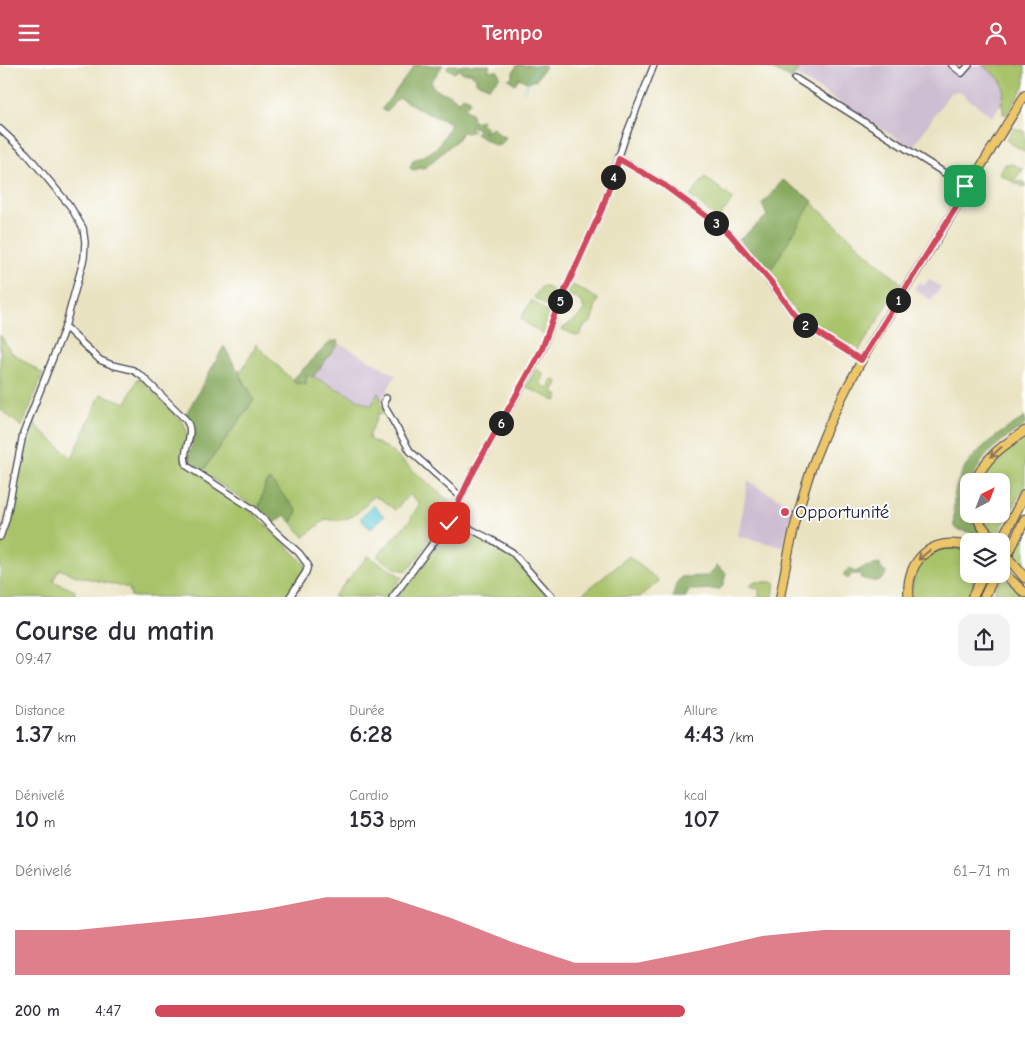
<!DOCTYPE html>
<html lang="fr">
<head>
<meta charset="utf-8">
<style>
  :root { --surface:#fff; --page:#f2f2f3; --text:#2b2b33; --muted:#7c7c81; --accent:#d1495b }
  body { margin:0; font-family:"Comic Neue",sans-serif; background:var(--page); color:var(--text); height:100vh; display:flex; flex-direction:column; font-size:19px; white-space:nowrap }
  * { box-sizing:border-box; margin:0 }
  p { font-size:16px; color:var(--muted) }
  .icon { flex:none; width:28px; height:28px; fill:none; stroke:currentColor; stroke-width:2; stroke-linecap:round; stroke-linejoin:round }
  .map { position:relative; height:532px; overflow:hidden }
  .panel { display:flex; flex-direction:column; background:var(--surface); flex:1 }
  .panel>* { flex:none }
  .needle { width:32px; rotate:42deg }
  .fabs { position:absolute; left:960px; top:408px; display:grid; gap:10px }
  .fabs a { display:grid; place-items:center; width:50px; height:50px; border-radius:10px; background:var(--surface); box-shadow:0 2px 8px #0003; font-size:25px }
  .pin { position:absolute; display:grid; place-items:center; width:42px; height:42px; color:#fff; margin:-21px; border-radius:10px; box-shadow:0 2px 8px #0006 }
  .km { position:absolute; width:25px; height:25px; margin:-12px; border-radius:50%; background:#222; color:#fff; font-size:14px; line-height:25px; text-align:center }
  .round { display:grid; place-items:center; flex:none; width:52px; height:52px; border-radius:15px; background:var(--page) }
  .overview { display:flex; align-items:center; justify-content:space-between; height:85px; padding:0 15px }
  h1 { font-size:28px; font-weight:600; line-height:38px }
  .metrics { display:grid; grid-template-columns:repeat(3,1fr); gap:8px; height:85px; padding:5px 15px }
  .metrics div { display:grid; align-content:center }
  .metrics b { font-size:25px; font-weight:600 }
  .metrics small { font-size:14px; font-weight:400 }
  .metrics p { font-size:14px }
  .chart { height:140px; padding:10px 15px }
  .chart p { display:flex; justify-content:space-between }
  .chart svg { width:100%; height:90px; margin-top:5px; fill:var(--accent); opacity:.7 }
  ul { padding:0 15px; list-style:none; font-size:16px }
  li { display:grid; grid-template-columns:80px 60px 1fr; align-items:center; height:38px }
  li i { height:12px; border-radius:6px; background:var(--accent) }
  header { display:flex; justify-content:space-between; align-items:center; height:65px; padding:0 15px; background:var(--accent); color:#fff; font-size:22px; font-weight:600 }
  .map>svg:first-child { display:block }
</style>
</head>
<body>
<header><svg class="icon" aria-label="menu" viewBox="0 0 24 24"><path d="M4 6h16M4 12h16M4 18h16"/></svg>Tempo<svg class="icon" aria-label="person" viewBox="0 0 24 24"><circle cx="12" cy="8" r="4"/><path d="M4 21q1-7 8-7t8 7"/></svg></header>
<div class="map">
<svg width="1025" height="533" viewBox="0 0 1025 533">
  <rect width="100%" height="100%" fill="#fff"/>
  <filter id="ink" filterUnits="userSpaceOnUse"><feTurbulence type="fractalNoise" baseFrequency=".02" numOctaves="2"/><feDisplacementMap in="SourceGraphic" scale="10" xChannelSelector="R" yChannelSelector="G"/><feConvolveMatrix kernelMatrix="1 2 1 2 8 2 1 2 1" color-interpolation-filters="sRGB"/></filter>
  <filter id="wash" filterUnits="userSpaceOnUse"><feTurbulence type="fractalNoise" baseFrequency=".0096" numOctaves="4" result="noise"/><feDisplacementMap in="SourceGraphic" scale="20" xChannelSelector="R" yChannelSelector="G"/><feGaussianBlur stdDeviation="1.12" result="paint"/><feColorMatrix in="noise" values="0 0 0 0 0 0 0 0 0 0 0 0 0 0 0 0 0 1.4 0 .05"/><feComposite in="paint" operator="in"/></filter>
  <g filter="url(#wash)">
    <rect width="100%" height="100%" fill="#eae3c2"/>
    <g fill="#cebed1">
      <path d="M 802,0 L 982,0 L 1002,16 L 1004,28 L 1001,39 L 992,52 L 958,26 L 950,28 L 912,83 L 795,9 Z"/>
      <path d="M 929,214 L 941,222 L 931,236 L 914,224 L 919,217 L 924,220 Z"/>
      <path d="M 339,278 L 396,310 L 380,338 L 386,349 L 379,348 L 355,333 L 313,312 Z"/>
      <path d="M 748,416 L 775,432 L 793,440 L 783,482 L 738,471 Z"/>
    </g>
    <g fill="#a8c369" stroke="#657252">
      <path d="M 982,0 L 1025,0 L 1025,19 L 1007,49 L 1003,49 L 1003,41 L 1001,39 C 1009,16 998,13 982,0 Z"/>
      <path d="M 1014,63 L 1025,67 L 1025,87 L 1006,75 Z"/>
      <path d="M 1005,99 L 1012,99 L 1023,104 L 1015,114 L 1018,117 L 1025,117 L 1025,123 L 999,109 Z"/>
      <path d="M 705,112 L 733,134 L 718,154 L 690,131 Z"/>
      <path d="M 811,137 L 880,200 L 901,218 L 858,287 L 854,287 L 801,255 L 769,208 Z"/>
      <path d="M 571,219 L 598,234 L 591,257 L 584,261 L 580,270 L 577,271 L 562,264 L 581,250 L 584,245 L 582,237 L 568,229 L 567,226 Z"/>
      <path d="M 542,221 L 559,227 L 549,243 L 534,232 Z"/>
      <path d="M 532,235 L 549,249 L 549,260 L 544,270 L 520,254 Z"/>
      <path d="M 0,270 L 11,287 L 43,309 L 22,362 L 0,344 Z"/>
      <path d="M 256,279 L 292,315 L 300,307 L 306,308 L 371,341 L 378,328 L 382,335 L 380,338 L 386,349 L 379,348 L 370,368 L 369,374 L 387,383 L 455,441 L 446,454 L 436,449 L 429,457 L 439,465 L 407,506 L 395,503 L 377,491 L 411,454 L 413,449 L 420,439 L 410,430 L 407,432 L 395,445 L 382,435 L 373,431 C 359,447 351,459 326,454 L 304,472 L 292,458 L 297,446 L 270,415 L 266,418 L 258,445 L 202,407 L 254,335 L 239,306 L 242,305 L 255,283 Z"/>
      <path d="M 536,304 L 544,309 L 541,315 L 541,320 L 549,324 L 551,321 L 549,320 L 552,314 L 558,317 L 553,328 L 559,331 L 556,336 L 526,322 Z"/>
      <path d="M 138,313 L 143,316 L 184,359 L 188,370 L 183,396 L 257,451 L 305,499 L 306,503 L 287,532 L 134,532 L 131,531 L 129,523 L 77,511 L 59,504 L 53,516 L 75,526 L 74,532 L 0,533 L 0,479 L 8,457 L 23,381 L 33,347 L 36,361 L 72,393 L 101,329 L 126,338 Z"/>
      <path d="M 1025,370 L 1025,420 L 996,472 L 985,458 L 980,449 L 1001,449 L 1001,416 L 979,416 L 994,392 Z"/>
      <path d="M 453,459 L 489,477 L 510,490 L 548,532 L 397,533 Z"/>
      <path d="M 1025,463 L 1025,498 L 1023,498 L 1021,501 L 1025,505 L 1025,509 L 1011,491 Z"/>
      <path d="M 948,482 L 969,486 L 969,509 L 979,509 L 967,532 L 911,533 L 915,506 L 929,488 Z"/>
      <path d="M 368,491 L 402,512 L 387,532 L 333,532 Z"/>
      <path d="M 629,491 L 659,516 L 640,532 L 579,532 Z"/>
      <path d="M 1001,511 L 1018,525 L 1024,532 L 992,533 Z"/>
      <path d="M 755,517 L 775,517 L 773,532 L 759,532 L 759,524 L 750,521 Z"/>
    </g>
    <g fill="#86a95d" stroke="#54664c">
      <path d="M 415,0 L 443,0 L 431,17 C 434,28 444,26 452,31 C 454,32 456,35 459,37 L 462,31 L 469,33 L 470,37 L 465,42 L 472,49 L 473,57 L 482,55 L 480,59 L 487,62 L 484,68 L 493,62 L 501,71 L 506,72 L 501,80 L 495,81 C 490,76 482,74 476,69 L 478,64 L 471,61 L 469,63 L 474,66 L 467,68 L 462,67 L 458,74 L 426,102 L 413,105 L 410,103 L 413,95 C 438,86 439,81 451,58 L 426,48 L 400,33 L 396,35 L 388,46 L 386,47 L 382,44 Z"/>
      <path d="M 448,0 L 490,0 L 488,5 L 498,6 L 500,12 L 489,22 L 476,17 L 476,13 L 471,9 L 471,7 L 469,8 L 463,8 L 458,5 L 454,8 L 447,3 Z"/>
      <path d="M 517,0 L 546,0 L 536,15 L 527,17 L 519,13 L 515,19 L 508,14 L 513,12 L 513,7 Z"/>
      <path d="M 763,0 L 802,0 L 792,14 Z"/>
      <path d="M 783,115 L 813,136 L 769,208 L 739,175 L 767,151 L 762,139 Z"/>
      <path d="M 337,275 L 339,278 L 313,312 L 305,309 L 307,312 L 306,320 L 295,318 L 292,315 L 331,276 L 334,277 Z"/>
      <path d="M 224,281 L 254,335 L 202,407 L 187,395 C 192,380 198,364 185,351 Z"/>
      <path d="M 1025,352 L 1025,360 C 1001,376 982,387 972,416 L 969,416 L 969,449 L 971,449 L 972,454 L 988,476 L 982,476 L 977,469 L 956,464 L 954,462 C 954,450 953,438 955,427 C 962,391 997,370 1025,352 Z"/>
      <path d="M 270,415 L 297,446 L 292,458 L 285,450 L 272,460 L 258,445 L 266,418 Z"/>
      <path d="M 880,499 L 881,504 L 886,507 C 883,520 871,516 861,513 L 860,509 L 852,509 L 848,514 L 844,511 L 844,508 L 849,504 L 855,507 L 864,502 Z"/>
      <path d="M 717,501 L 726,508 L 723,521 L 720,524 L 689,525 L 686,532 L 673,532 L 676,519 L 681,512 L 707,511 Z"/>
    </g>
    <path fill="#5fc9d9" stroke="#40768a" d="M 373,440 L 384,451 L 371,464 L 360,454 Z"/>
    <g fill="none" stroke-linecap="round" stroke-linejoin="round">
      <path stroke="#5fc9d9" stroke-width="1" d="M 523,27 L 538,0"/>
    </g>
  </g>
  <g filter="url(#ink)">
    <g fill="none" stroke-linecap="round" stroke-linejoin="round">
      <defs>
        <g id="minor">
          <path d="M 952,0 L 962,8 L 969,0"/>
          <path d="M 795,13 L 968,123"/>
          <path d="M 0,64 L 27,89 L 70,141 L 83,163 L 85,177 L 84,193 L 65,262 L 23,369 L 6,455 L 0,472"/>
          <path d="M 619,94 L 664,120 L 729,168 L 765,210 L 799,256 L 861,295"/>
          <path d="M 65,262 L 100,295 L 112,300 L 133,305 L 143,312 L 186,355 C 197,370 180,385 187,401 L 253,444 L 279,470 L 299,488 L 308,500 L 306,507 L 289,533"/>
          <path d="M 386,333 L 384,337 L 385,342 L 410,386 L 461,432"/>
          <path d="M 451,454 L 492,475 L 512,487 L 553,533"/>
          <path d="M 392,533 L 451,454 L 471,411 L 543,284 L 556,245 L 602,144 L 625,73 L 654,0"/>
        </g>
        <path id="major" d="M 780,533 C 788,485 799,438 815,393 C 843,319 886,254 928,188 C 961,135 992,82 1025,30"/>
        <g id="highway">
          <path d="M 976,416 C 984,393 1005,379 1025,366"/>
          <path d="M 976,449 L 981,460 L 994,476"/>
          <path d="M 1001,476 L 1025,429"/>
          <path d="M 1013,499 L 1025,513"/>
          <path d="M 1001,504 L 1025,454"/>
          <path d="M 1001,506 L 1025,528"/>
          <path d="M 909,533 C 905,496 932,470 969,482"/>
          <path d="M 972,533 L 984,509"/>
          <path d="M 984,533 L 995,509"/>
        </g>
      </defs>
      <use href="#minor" stroke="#403f4f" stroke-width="8"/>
      <use href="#major" stroke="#403f4f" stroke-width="10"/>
      <use href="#highway" stroke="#403f4f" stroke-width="11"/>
      <use href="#minor" stroke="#fff" stroke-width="5.5"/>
      <use href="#major" stroke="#ecc669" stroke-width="8"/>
      <use href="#highway" stroke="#ecc669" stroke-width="9"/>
      <defs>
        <path id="highway-bridge" d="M 1001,485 L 1013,499"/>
      </defs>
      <use href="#highway-bridge" stroke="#403f4f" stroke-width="11" stroke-linecap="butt"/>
      <use href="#highway-bridge" stroke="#ecc669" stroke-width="9"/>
    </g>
    <defs><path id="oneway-shaft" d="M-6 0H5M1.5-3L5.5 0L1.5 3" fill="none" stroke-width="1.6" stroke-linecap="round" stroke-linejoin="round" transform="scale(1.25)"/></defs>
    <g stroke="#877452">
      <use href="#oneway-shaft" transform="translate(996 387) rotate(138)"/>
      <use href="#oneway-shaft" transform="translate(924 490) rotate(140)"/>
    </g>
  </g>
  <g fill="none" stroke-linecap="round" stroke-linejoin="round" filter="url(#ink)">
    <defs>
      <path id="route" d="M 449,458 L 471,411 L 542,284 L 556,245 L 602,144 L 619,94 L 664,120 L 729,168 L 771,217 L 799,256 L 861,295 L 968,123 L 965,121"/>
    </defs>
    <use href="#route" stroke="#fff" stroke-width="10"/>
    <use href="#route" stroke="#d1495b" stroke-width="6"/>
  </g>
  <circle fill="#d1495b" stroke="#fff" stroke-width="2" cx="785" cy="447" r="5"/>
  <g text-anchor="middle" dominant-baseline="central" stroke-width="4" stroke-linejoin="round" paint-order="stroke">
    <g font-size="19" fill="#22223b" stroke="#fff" text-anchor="start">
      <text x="795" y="447">Opportunité</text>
    </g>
  </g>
</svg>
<div class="fabs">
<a><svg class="needle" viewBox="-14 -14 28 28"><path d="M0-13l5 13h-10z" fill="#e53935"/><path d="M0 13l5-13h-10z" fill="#7c7c81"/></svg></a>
<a><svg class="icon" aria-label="layers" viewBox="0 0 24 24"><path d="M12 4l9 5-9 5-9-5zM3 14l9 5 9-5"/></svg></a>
</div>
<div class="pin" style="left:965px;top:121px;background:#1e9e55"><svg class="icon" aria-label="arrive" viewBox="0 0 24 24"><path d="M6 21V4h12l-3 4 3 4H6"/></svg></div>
<div class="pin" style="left:449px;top:458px;background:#d93025"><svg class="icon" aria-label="check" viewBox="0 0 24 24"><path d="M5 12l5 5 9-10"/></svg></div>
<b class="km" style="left:898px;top:235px">1</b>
<b class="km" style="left:805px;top:260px">2</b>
<b class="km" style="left:716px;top:158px">3</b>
<b class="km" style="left:613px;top:112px">4</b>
<b class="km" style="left:560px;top:236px">5</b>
<b class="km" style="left:501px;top:358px">6</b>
</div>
<section class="panel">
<div class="overview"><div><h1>Course du matin</h1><p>09:47</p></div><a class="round"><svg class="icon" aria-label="share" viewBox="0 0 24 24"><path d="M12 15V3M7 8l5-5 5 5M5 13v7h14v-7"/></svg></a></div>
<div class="metrics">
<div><p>Distance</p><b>1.37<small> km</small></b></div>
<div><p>Durée</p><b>6:28</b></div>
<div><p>Allure</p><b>4:43<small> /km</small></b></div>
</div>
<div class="metrics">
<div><p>Dénivelé</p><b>10<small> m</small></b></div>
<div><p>Cardio</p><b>153<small> bpm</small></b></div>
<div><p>kcal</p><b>107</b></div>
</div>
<div class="chart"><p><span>Dénivelé</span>61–71 m</p>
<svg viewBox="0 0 160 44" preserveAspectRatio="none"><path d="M0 44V22L10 22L20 19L30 16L40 12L50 6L60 6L70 16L80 28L90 38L100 38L110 32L120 25L130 22L140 22L150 22L160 22V44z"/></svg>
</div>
<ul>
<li><b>200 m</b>4:47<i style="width:62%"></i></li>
</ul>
</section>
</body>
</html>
